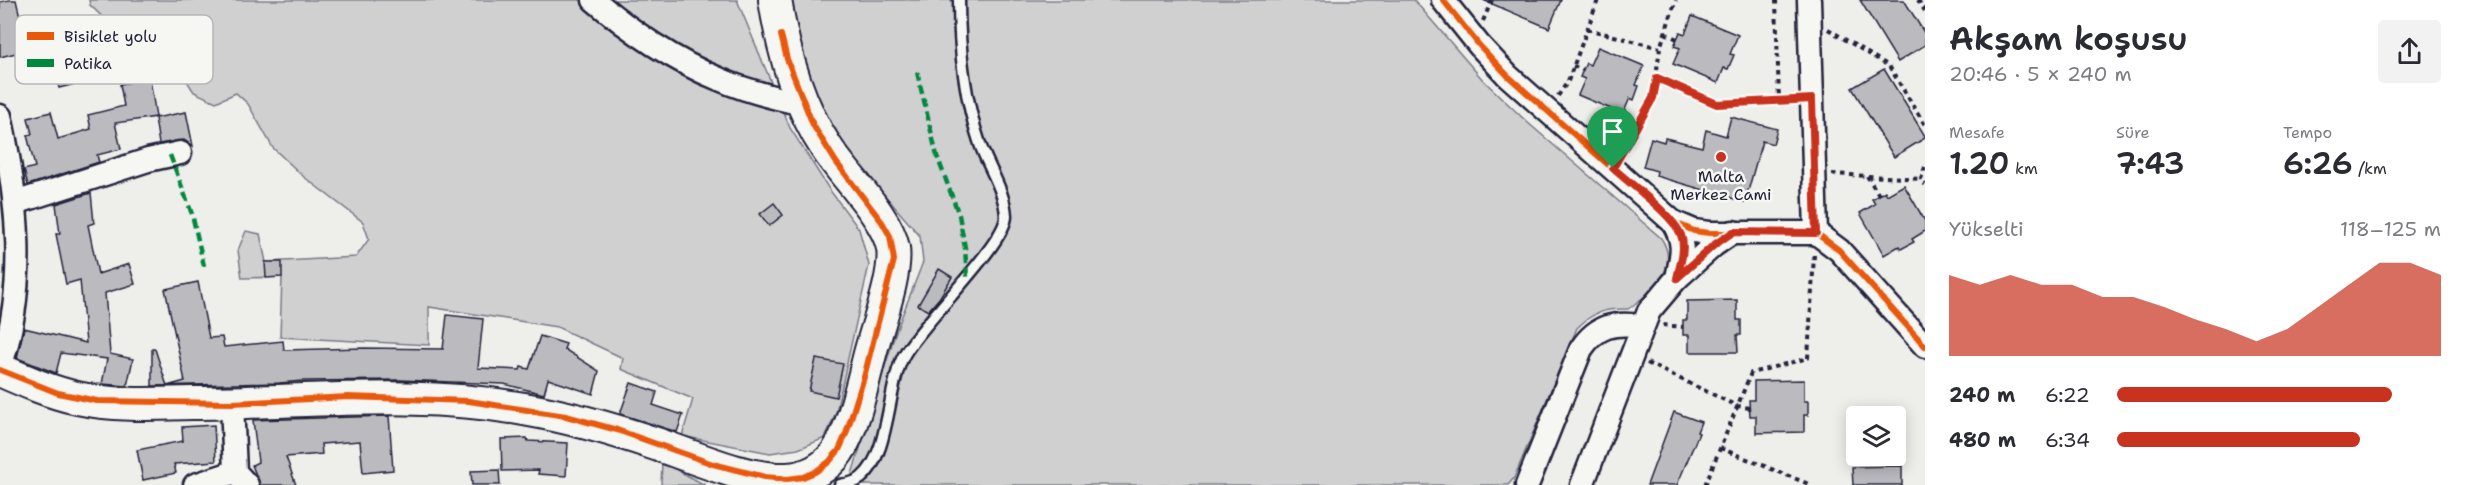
<!DOCTYPE html>
<html lang="tr">
<head>
<meta charset="utf-8">
<style>
  :root { --surface:#fff; --page:#f2f2f3; --text:#2b2b33; --muted:#7c7c81; --accent:#c8321e }
  body { margin:0; font-family:"Shantell Sans",sans-serif; background:var(--page); color:var(--text); height:100vh; display:flex; flex-direction:column; font-size:22px; white-space:nowrap }
  * { box-sizing:border-box; margin:0 }
  p { font-size:20px; color:var(--muted) }
  .icon { flex:none; width:33px; height:33px; fill:none; stroke:currentColor; stroke-width:2; stroke-linecap:round; stroke-linejoin:round }
  .map { position:relative; flex:1; overflow:hidden }
  .sheet { display:flex; flex-direction:column; background:var(--surface); width:540px }
  .sheet>* { flex:none }
  .buttons { position:absolute; left:1846px; top:406px; display:grid; gap:12px }
  .buttons a { display:grid; place-items:center; width:60px; height:60px; border-radius:6px; background:var(--surface); box-shadow:0 3px 15px #0003; font-size:30px }
  .pin { position:absolute; display:grid; place-items:center; width:51px; height:51px; color:#fff; margin:-62px -26px; border-radius:50% 50% 50% 0; rotate:-45deg; box-shadow:0 0 6px #0007 }
  .pin .icon { rotate:45deg }
  .round { display:grid; place-items:center; flex:none; width:63px; height:63px; border-radius:6px; background:var(--page) }
  .headline { display:flex; align-items:center; justify-content:space-between; height:102px; padding:0 24px }
  h1 { font-size:33px; font-weight:600; line-height:45px }
  .figures { display:grid; grid-template-columns:repeat(3,1fr); gap:9px; height:102px; padding:6px 24px }
  .figures div { display:grid; align-content:center }
  .figures b { font-size:30px; font-weight:600 }
  .figures small { font-size:16px; font-weight:400 }
  .figures p { font-size:16px }
  .chart { height:168px; padding:12px 24px }
  .chart p { display:flex; justify-content:space-between }
  .chart svg { width:100%; height:108px; margin-top:6px; fill:var(--accent); opacity:.7 }
  ul { padding:0 24px; list-style:none; font-size:20px }
  li { display:grid; grid-template-columns:96px 72px 1fr; align-items:center; height:45px }
  li i { height:15px; border-radius:8px; background:var(--accent) }
  main { display:flex; flex:1; min-height:0 }
  .map>svg:first-child { display:block }
</style>
</head>
<body>
<main>
<div class="map">
<svg width="1925" height="485" viewBox="0 0 1925 485">
  <rect width="100%" height="100%" fill="#eeeeeb"/>
  <filter id="ink" filterUnits="userSpaceOnUse"><feTurbulence type="fractalNoise" baseFrequency=".0167" numOctaves="2"/><feDisplacementMap in="SourceGraphic" scale="12" xChannelSelector="R" yChannelSelector="G"/><feConvolveMatrix kernelMatrix="1 2 1 2 8 2 1 2 1" color-interpolation-filters="sRGB"/></filter>
  <g filter="url(#ink)">
    <g fill="#d0d0d1" stroke="#797986" stroke-width="1.5">
      <path d="M 89,0 L 737,0 L 790,128 L 829,189 L 859,229 L 869,265 L 836,412 L 825,438 L 798,449 L 770,453 L 682,436 L 693,399 L 621,369 L 623,358 L 557,327 L 429,307 L 429,345 L 280,337 L 282,277 L 242,278 L 238,250 L 246,231 L 260,234 L 266,262 L 356,257 L 369,239 L 363,222 L 304,177 L 273,148 L 248,104 L 236,93 L 216,102 L 194,92 L 185,78 L 160,72 L 90,5 Z"/>
      <path d="M 786,0 L 1414,0 L 1483,80 L 1527,122 L 1661,238 C 1681,268 1652,292 1628,309 C 1605,308 1593,312 1577,328 L 1514,478 L 1508,485 L 855,485 L 852,474 L 895,334 L 923,262 L 920,236 L 856,162 L 830,124 L 805,73 Z"/>
      <path d="M 662,462 L 705,485 L 661,485 Z"/>
    </g>
    <g fill="#bbbbbf" stroke="#22223b" stroke-width="1.5">
      <path d="M 9,0 L 16,0 L 28,50 L 0,57 L 0,2 Z"/>
      <path d="M 1483,0 L 1561,0 L 1549,28 Z"/>
      <path d="M 1860,0 L 1904,0 L 1925,34 L 1925,45 L 1898,62 Z"/>
      <path d="M 1692,16 L 1738,35 L 1730,54 L 1734,55 L 1728,69 L 1724,68 L 1718,83 L 1673,64 L 1680,48 L 1674,46 L 1680,32 L 1685,34 Z"/>
      <path d="M 1598,47 L 1644,66 L 1636,85 L 1639,86 L 1634,100 L 1630,98 L 1623,114 L 1578,95 L 1585,79 L 1580,77 L 1586,63 L 1590,65 Z"/>
      <path d="M 76,48 L 83,82 L 59,88 L 55,72 L 49,73 L 45,55 Z"/>
      <path d="M 1884,69 L 1925,136 L 1925,138 L 1894,157 L 1852,88 Z"/>
      <path d="M 150,79 L 156,117 L 115,123 L 121,149 L 97,155 L 99,162 L 28,185 L 24,170 L 35,167 L 27,135 L 32,134 L 28,118 L 51,112 L 58,139 L 91,129 L 88,115 L 124,106 L 120,84 Z"/>
      <path d="M 186,112 L 193,146 L 184,140 L 159,144 L 155,118 Z"/>
      <path d="M 1731,117 L 1777,129 L 1773,144 L 1762,141 L 1745,202 L 1656,176 L 1657,171 L 1643,167 L 1651,138 L 1664,142 L 1665,138 L 1702,147 L 1706,130 L 1726,136 Z"/>
      <path d="M 1904,185 L 1925,221 L 1925,231 L 1912,239 L 1914,242 L 1901,249 L 1899,246 L 1884,255 L 1860,213 L 1875,204 L 1872,199 L 1885,191 L 1887,195 Z"/>
      <path d="M 91,193 L 94,223 L 88,225 L 98,274 L 129,264 L 135,284 L 105,293 L 110,354 L 133,359 L 127,386 L 102,384 L 107,359 L 61,353 L 56,373 L 17,358 L 24,328 L 86,343 L 80,280 L 66,284 L 56,234 L 60,234 L 56,204 Z"/>
      <path d="M 774,203 L 783,215 L 769,226 L 760,214 Z"/>
      <path d="M 265,262 L 282,262 L 282,277 L 266,278 Z"/>
      <path d="M 939,269 L 952,277 L 940,297 L 928,311 L 918,305 Z"/>
      <path d="M 198,282 L 209,338 L 222,337 L 224,347 L 283,341 L 284,350 L 364,348 L 443,349 L 447,315 L 483,319 L 478,368 L 520,370 L 521,367 L 529,369 L 540,336 L 566,344 L 564,349 L 599,371 L 593,394 L 548,379 L 544,394 L 504,384 L 400,380 L 302,381 L 279,383 L 233,384 L 152,386 L 152,349 L 155,349 L 167,386 L 185,381 L 165,289 Z"/>
      <path d="M 1737,300 L 1737,320 L 1741,320 L 1741,335 L 1737,335 L 1738,352 L 1689,352 L 1689,335 L 1683,335 L 1683,320 L 1687,320 L 1687,301 Z"/>
      <path d="M 816,359 L 843,364 L 836,397 L 809,391 Z"/>
      <path d="M 1804,380 L 1804,401 L 1808,401 L 1808,415 L 1804,415 L 1804,432 L 1756,433 L 1756,416 L 1750,416 L 1749,400 L 1754,400 L 1754,381 Z"/>
      <path d="M 631,383 L 657,392 L 653,405 L 683,415 L 677,432 L 620,414 Z"/>
      <path d="M 1674,412 L 1701,422 L 1697,432 L 1699,433 L 1677,485 L 1647,485 Z"/>
      <path d="M 389,416 L 393,470 L 363,473 L 360,441 L 321,444 L 322,454 L 286,457 L 296,485 L 260,485 L 252,465 L 258,462 L 253,420 Z"/>
      <path d="M 214,425 L 216,461 L 174,464 L 176,473 L 143,480 L 137,450 L 183,441 L 182,427 Z"/>
      <path d="M 527,438 L 528,441 L 568,443 L 566,476 L 538,474 L 539,470 L 502,471 L 501,439 Z"/>
      <path d="M 1902,466 L 1902,485 L 1853,485 L 1852,467 Z"/>
      <path d="M 499,470 L 500,485 L 472,485 L 471,471 Z"/>
    </g>
    <g fill="none" stroke-linecap="round" stroke-linejoin="round">
      <defs>
        <path id="lane" d="M 840,485 C 847,484 856,482 861,478 C 890,455 887,386 904,355 C 922,323 1006,243 1006,216 C 1005,191 988,167 980,144 C 964,97 959,49 959,0"/>
        <g id="street">
          <path d="M 594,0 C 629,30 676,62 719,79 C 746,91 775,98 804,104"/>
          <path d="M 1443,0 L 1479,45 L 1508,76 L 1673,222 L 1694,231 L 1709,233 L 1816,233 L 1839,250 L 1925,346"/>
          <path d="M 1809,0 L 1816,233"/>
          <path d="M 0,116 C 18,198 28,286 0,367"/>
          <path d="M 15,203 L 148,160 L 180,153"/>
          <path d="M 1673,222 C 1686,244 1682,254 1677,278"/>
          <path d="M 232,403 L 235,472 L 247,485"/>
          <path d="M 195,485 L 235,472"/>
          <path d="M 1527,485 L 1581,349 C 1597,325 1614,322 1642,326"/>
          <path d="M 1582,485 L 1649,311 L 1677,278 L 1714,245 L 1733,232"/>
        </g>
        <path id="secondary" d="M 0,370 C 25,381 50,392 77,398 C 114,406 154,404 192,403 C 304,403 413,389 524,409 C 570,417 612,429 656,444 C 695,457 744,480 787,479 C 807,478 827,468 838,451 C 853,429 863,381 870,354 C 877,326 897,275 893,248 C 887,216 844,176 826,147 C 797,103 783,51 775,0"/>
      </defs>
      <use href="#lane" stroke="#22223b" stroke-width="15"/>
      <use href="#street" stroke="#22223b" stroke-width="27"/>
      <use href="#secondary" stroke="#22223b" stroke-width="36"/>
      <g stroke="#22223b" stroke-width="4" stroke-dasharray="4.5 4.5" stroke-linecap="butt">
        <path d="M 1776,0 L 1779,101"/>
        <path d="M 1918,0 L 1925,11"/>
        <path d="M 1483,21 L 1492,0"/>
        <path d="M 1587,29 L 1660,48"/>
        <path d="M 1828,29 L 1889,66 L 1925,125"/>
        <path d="M 1665,33 L 1677,39"/>
        <path d="M 1573,66 L 1583,70"/>
        <path d="M 1657,78 L 1717,104 L 1792,100"/>
        <path d="M 1558,96 L 1568,81 L 1598,0"/>
        <path d="M 1623,152 L 1653,98 L 1660,48 L 1676,0"/>
        <path d="M 1925,167 L 1921,179 L 1925,185"/>
        <path d="M 1832,174 L 1921,179"/>
        <path d="M 1867,176 L 1879,195"/>
        <path d="M 1663,325 L 1683,327"/>
        <path d="M 1647,363 L 1737,406 L 1750,408"/>
        <path d="M 1720,448 L 1811,485"/>
        <path d="M 1705,485 L 1751,373 L 1808,358 L 1814,255"/>
      </g>
      <use href="#lane" stroke="#f6f6f2" stroke-width="10"/>
      <use href="#street" stroke="#f6f6f2" stroke-width="22"/>
      <use href="#secondary" stroke="#f6f6f2" stroke-width="32"/>
      <g stroke="#00873e" stroke-width="4.5" stroke-dasharray="9 4.5" stroke-linecap="butt">
        <path d="M 917,72 L 937,156 L 959,215 L 965,248 L 967,277"/>
        <path d="M 170,155 L 192,214 L 204,266"/>
      </g>
      <defs>
        <g id="cycleway">
          <path d="M 1443,0 L 1479,45 L 1508,76 L 1673,222 L 1694,231 L 1709,233 L 1816,233 L 1839,250 L 1925,346"/>
          <path d="M 0,370 L 58,393 L 97,401 L 232,403 L 348,397 L 469,401 L 566,416 L 617,430 L 713,464 L 765,477 L 787,479 L 803,477 L 815,472 L 829,462 L 839,450 L 846,434 L 864,377 L 894,260 L 890,236 L 882,222 L 836,162 L 813,125 L 787,59 L 781,35"/>
        </g>
      </defs>
      <use href="#cycleway" stroke="#f6f6f2" stroke-width="10"/>
      <use href="#cycleway" stroke="#e8590c" stroke-width="6"/>
    </g>
  </g>
  <g fill="none" stroke-linecap="round" stroke-linejoin="round" filter="url(#ink)">
    <defs>
      <path id="route" d="M 1657,78 L 1717,104 L 1812,99 L 1816,233 L 1733,232 L 1714,245 L 1677,278 C 1680,265 1686,248 1681,235 C 1673,215 1630,184 1613,168 L 1653,98 Z"/>
    </defs>
    <use href="#route" stroke="#fff" stroke-width="12"/>
    <use href="#route" stroke="#c8321e" stroke-width="8"/>
  </g>
  <circle fill="#c8321e" stroke="#f6f6f2" stroke-width="2" cx="1721" cy="157" r="6"/>
  <g text-anchor="middle" dominant-baseline="central" stroke-width="5" stroke-linejoin="round" paint-order="stroke">
    <g font-size="16" fill="#22223b" stroke="#f6f6f2">
      <text x="1721" y="176">Malta<tspan x="1721" dy="18">Merkez Cami</tspan></text>
    </g>
  </g>
  <rect x="15" y="15" width="198" height="69" rx="9" fill="#f6f6f2" stroke="#b6b6bb" stroke-width="1.5"/>
  <rect x="27" y="32" width="27" height="8" fill="#e8590c"/>
  <rect x="27" y="59" width="27" height="8" fill="#00873e"/>
  <g font-size="16" fill="#22223b">
    <text x="64" y="42">Bisiklet yolu</text>
    <text x="64" y="69">Patika</text>
  </g>
</svg>
<div class="buttons">
<a><svg class="icon" aria-label="layers" viewBox="0 0 24 24"><path d="M12 4l9 5-9 5-9-5zM3 14l9 5 9-5"/></svg></a>
</div>
<div class="pin" style="left:1613px;top:168px;background:#1e9e55"><svg class="icon" aria-label="arrive" viewBox="0 0 24 24"><path d="M6 21V4h12l-3 4 3 4H6"/></svg></div>
</div>
<section class="sheet">
<div class="headline"><div><h1>Akşam koşusu</h1><p>20:46 · 5 × 240 m</p></div><a class="round"><svg class="icon" aria-label="share" viewBox="0 0 24 24"><path d="M12 15V3M7 8l5-5 5 5M5 13v7h14v-7"/></svg></a></div>
<div class="figures">
<div><p>Mesafe</p><b>1.20<small> km</small></b></div>
<div><p>Süre</p><b>7:43</b></div>
<div><p>Tempo</p><b>6:26<small> /km</small></b></div>
</div>
<div class="chart"><p><span>Yükselti</span>118–125 m</p>
<svg viewBox="0 0 160 44" preserveAspectRatio="none"><path d="M0 44V11L10 15L20 11L30 15L40 15L50 20L60 20L70 24L80 29L90 33L100 38L110 33L120 24L130 15L140 6L150 6L160 11V44z"/></svg>
</div>
<ul>
<li><b>240 m</b>6:22<i style="width:85%"></i></li>
<li><b>480 m</b>6:34<i style="width:75%"></i></li>
</ul>
</section>
</main>
</body>
</html>
